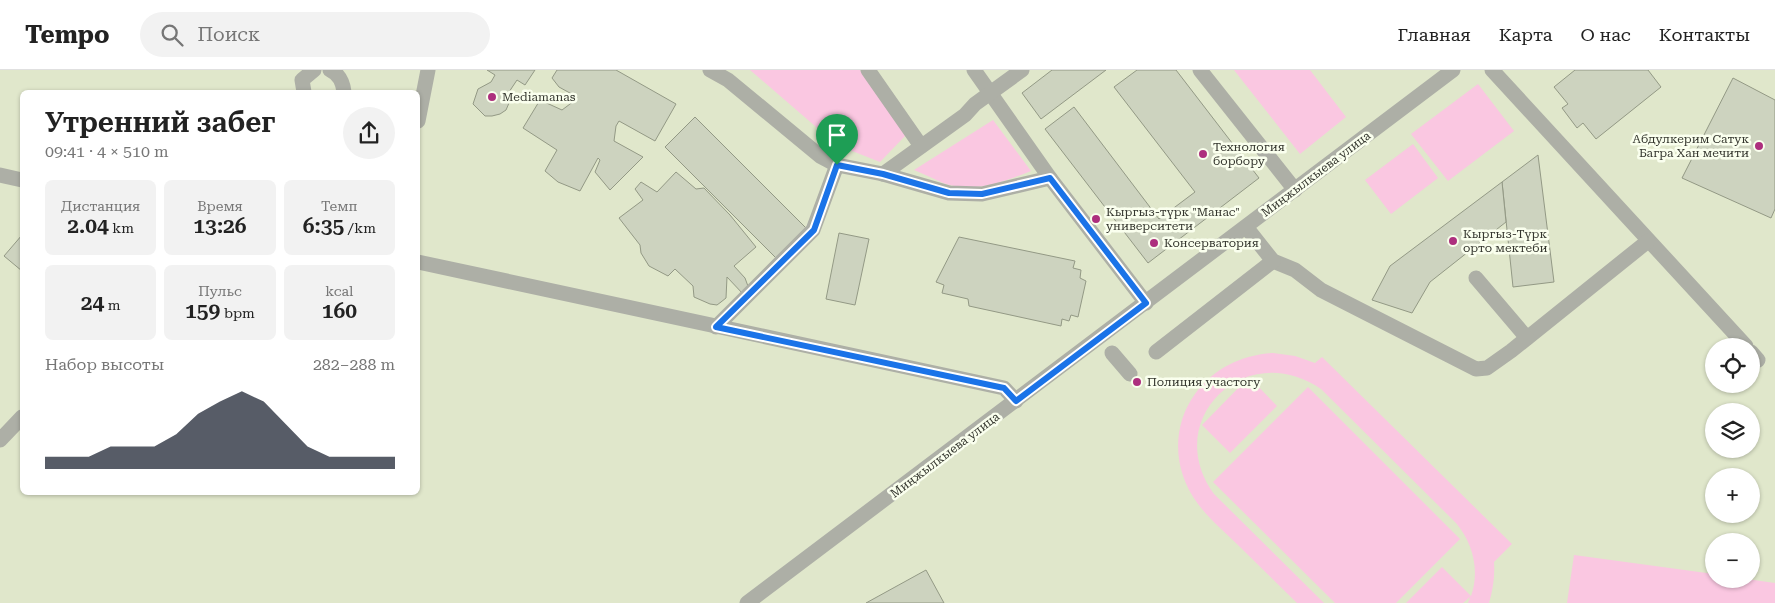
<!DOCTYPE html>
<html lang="ru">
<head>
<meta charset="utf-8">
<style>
  :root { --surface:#fff; --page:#f2f2f2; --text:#222; --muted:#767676; --line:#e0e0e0; --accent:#111827 }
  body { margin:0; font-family:"Roboto Serif",serif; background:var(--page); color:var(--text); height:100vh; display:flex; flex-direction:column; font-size:19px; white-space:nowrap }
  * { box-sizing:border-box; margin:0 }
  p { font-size:16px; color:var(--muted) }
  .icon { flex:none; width:28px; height:28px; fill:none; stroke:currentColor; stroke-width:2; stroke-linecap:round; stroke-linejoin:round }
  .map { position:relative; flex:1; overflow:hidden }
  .details { position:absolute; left:20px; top:20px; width:400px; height:405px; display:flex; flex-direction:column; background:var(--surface); border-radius:8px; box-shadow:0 1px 4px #0004 }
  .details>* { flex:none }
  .controls { position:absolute; left:1705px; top:268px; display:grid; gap:10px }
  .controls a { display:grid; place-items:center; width:55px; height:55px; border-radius:50%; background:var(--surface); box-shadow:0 1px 4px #0004; font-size:25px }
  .pin { position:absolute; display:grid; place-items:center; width:42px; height:42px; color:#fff; margin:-51px -21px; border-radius:50% 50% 50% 0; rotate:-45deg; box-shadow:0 0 5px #0007 }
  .pin .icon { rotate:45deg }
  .round { display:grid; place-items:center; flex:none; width:52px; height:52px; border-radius:26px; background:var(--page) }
  .head { display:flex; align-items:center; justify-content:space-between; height:85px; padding:0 25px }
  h1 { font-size:28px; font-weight:600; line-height:38px }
  .stats { display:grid; grid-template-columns:repeat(3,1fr); gap:8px; height:85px; padding:5px 25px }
  .stats div { display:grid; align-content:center; border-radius:8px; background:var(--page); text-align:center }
  .stats b { font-size:21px; font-weight:600 }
  .stats small { font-size:14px; font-weight:400 }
  .stats p { font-size:14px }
  .chart { height:140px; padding:10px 25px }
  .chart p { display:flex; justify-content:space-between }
  .chart svg { width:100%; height:90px; margin-top:5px; fill:var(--accent); opacity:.7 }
  header { display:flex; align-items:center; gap:30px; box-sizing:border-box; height:70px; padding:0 25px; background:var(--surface); border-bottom:1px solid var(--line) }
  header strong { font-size:24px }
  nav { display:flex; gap:28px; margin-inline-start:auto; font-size:18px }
  .search { width:350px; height:45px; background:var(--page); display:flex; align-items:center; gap:12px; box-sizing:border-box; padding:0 18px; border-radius:28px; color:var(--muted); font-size:19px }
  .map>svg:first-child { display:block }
</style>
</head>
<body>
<header>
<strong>Tempo</strong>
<div class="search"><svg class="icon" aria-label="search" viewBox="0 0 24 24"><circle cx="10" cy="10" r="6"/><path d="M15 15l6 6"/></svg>Поиск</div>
<nav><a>Главная</a><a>Карта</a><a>О нас</a><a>Контакты</a></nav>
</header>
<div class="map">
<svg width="1775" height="533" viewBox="0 0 1775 533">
  <rect width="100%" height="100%" fill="#ecf2dd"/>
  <path fill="#e0e7cb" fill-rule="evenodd" d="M 0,0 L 1775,0 L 1775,533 L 0,533 ZM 22,22 L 418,22 L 418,422 L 22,422 ZM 1714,276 L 1751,276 L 1751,314 L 1714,314 ZM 1714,341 L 1751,341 L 1751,379 L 1714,379 ZM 1714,406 L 1751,406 L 1751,444 L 1714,444 ZM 1714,471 L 1751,471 L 1751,509 L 1714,509 Z"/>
  <g fill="#fac7e1">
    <path d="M 750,0 L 860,0 L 906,65 L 880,92 L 837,75 Z"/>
    <path d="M 1234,0 L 1310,0 L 1346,47 L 1300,84 Z"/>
    <path d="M 1478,14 L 1514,61 L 1448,111 L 1411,64 Z"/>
    <path d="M 993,50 L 1031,101 C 1003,112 973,124 943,113 C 934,109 924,104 914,100 Z"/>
    <path d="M 1413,74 L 1438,108 L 1391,144 L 1365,110 Z"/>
    <path d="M 1273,283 L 1295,286 L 1315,293 L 1322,287 L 1512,474 L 1494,492 C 1495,506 1493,519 1489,533 L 1468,533 L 1470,527 L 1463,533 L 1406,533 L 1442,497 L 1471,526 C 1480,501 1473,473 1456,453 L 1321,319 C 1246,267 1160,350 1214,424 L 1324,533 L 1297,533 C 1278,514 1259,496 1240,477 C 1226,463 1210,450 1198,434 C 1173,401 1171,357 1195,324 C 1214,298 1242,285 1273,283 Z"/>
    <path d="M 1249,307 L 1277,336 L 1230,383 L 1202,355 Z"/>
    <path d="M 1308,317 L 1460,469 L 1396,533 L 1335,533 L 1213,412 Z"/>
    <path d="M 1574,485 L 1714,504 L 1714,509 L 1747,509 L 1775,513 L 1775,533 L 1567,533 Z"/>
  </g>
  <g fill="#cdd3bf" stroke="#939985">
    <path d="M 487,0 L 535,0 L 525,15 L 517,10 L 509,22 L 509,33 L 506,40 L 500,44 L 492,46 L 485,46 L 473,34 L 478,19 L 491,12 L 495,5 Z"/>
    <path d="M 557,0 L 616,0 L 676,34 L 655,71 L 619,51 L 616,56 L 614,71 L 643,87 L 610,120 L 595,102 L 600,90 L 598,88 L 580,121 L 558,112 L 545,101 L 557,80 L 523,58 L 540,30 L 562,40 L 574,31 L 577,27 L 559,17 L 552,8 Z"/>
    <path d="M 1052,0 L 1106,0 L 1041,49 L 1022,23 Z"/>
    <path d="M 1137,0 L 1176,0 L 1259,108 L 1148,193 L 1045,59 L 1074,37 L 1159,149 L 1195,122 L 1114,17 Z"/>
    <path d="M 1575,0 L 1648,0 L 1661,17 L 1596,69 L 1583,53 L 1577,58 L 1562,38 L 1568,34 L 1554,17 Z"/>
    <path d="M 1733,8 L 1775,30 L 1775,139 L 1771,148 L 1682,108 Z"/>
    <path d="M 695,47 L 807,159 L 777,189 L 665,77 Z"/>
    <path d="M 1538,85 L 1554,212 L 1513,217 L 1502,112 Z"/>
    <path d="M 676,102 L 696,119 L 704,118 L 730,145 L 756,177 L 734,196 L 745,208 L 749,219 L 744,225 L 727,207 L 726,228 L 721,232 L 717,235 L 710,234 L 694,227 L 693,216 L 675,199 L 668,206 L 649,196 L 641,183 L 640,175 L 619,148 L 643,130 L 635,119 L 641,112 L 657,122 Z"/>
    <path d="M 1502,112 L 1506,152 L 1430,212 L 1412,243 L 1372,230 L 1390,196 Z"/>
    <path d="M 839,163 L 869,169 L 855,235 L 826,229 Z"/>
    <path d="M 22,165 L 22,201 L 4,186 Z"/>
    <path d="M 959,167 L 1075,191 L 1073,198 L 1081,200 L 1080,208 L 1086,211 L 1078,247 L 1071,245 L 1069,251 L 1062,249 L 1061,256 L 969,236 L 968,229 L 942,223 L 944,215 L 936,212 Z"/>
    <path d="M 926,500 L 944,533 L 866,533 Z"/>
  </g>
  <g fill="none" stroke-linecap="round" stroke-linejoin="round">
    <g stroke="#adafa6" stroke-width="15">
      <path d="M 330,0 C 339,4 343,13 344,22"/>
      <path d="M 710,0 L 728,10 L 820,86 L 837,95 L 883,104 L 949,123 L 982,124 L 1050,108 L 1146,233"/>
      <path d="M 868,0 L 921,76"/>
      <path d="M 974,0 L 1050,108"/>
      <path d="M 1200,0 L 1295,120"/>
      <path d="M 1492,0 L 1746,276"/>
      <path d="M 304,22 L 302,10 L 314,0"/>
      <path d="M 418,51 L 428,0"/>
      <path d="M 883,104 L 965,45 L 975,34 L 1022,0"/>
      <path d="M 0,105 L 22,110"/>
      <path d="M 1246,157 L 1273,191 L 1295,200 L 1321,220 L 1476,299 L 1487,298 L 1511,281 L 1648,171"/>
      <path d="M 418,192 L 1004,318 L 1016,331"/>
      <path d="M 1476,208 L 1527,268"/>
      <path d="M 716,257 L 813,160 L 837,95"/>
      <path d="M 1156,282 L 1273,191"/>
      <path d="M 1751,282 L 1758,290"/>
      <path d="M 1112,283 L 1130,304"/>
      <path d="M 0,370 L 22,347"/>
      <path d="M 747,533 L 1453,0"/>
    </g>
  </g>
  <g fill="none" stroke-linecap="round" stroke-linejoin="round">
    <defs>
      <path id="route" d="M 837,95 L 883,104 L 949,123 L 982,124 L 1050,108 L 1146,233 L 1016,331 L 1004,318 L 716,257 L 814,160 Z"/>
    </defs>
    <use href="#route" stroke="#fff" stroke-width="10"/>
    <use href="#route" stroke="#1a73e8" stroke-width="6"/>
  </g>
  <g fill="#ad2f7e" stroke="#faffee" stroke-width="2">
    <circle cx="492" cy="27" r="5"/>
    <circle cx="1759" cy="76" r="5"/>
    <circle cx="1203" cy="84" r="5"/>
    <circle cx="1096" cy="149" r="5"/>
    <circle cx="1453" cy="171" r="5"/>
    <circle cx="1154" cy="173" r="5"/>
    <circle cx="1137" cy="312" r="5"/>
  </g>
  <g text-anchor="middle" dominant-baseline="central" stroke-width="5" stroke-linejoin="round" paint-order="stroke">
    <g font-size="12" fill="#34362e" stroke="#faffee" text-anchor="start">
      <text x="502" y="27">Mediamanas</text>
      <text x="1749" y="69" text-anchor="end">Абдулкерим Сатук<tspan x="1749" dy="14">Багра Хан мечити</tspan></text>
      <text x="1213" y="77">Технология<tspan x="1213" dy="14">борбору</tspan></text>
      <text x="1106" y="142">Кыргыз-түрк "Манас"<tspan x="1106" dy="14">университети</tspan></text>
      <text x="1463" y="164">Кыргыз-Түрк<tspan x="1463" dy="14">орто мектеби</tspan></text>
      <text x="1164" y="173">Консерватория</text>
      <text x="1147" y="312">Полиция участогу</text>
    </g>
    <g font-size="12" fill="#34362e" stroke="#faffee">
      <text transform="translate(1316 104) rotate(-37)">Миңжылкыева улица</text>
      <text transform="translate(945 385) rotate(-37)">Миңжылкыева улица</text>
    </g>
  </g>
</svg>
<div class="controls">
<a><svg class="icon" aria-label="locate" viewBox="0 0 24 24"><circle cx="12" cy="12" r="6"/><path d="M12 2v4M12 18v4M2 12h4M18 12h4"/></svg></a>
<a><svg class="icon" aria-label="layers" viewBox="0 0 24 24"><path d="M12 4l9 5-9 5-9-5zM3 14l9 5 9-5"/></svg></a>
<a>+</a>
<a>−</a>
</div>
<div class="pin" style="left:837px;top:95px;background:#1e9e55"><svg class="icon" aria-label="arrive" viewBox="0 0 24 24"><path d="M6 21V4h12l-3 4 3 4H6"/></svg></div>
<section class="details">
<div class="head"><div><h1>Утренний забег</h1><p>09:41 · 4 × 510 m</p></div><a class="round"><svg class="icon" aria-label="share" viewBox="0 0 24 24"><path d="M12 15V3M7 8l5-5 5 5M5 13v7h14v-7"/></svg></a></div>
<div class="stats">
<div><p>Дистанция</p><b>2.04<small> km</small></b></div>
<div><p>Время</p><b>13:26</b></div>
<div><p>Темп</p><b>6:35<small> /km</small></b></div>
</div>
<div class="stats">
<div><b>24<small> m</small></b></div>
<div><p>Пульс</p><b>159<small> bpm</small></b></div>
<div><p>kcal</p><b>160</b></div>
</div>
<div class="chart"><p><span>Набор высоты</span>282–288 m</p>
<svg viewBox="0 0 160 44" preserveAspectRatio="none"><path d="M0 44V38L10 38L20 38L30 33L40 33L50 33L60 27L70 17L80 11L90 6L100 11L110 22L120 33L130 38L140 38L150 38L160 38V44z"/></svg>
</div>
</section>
</div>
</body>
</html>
